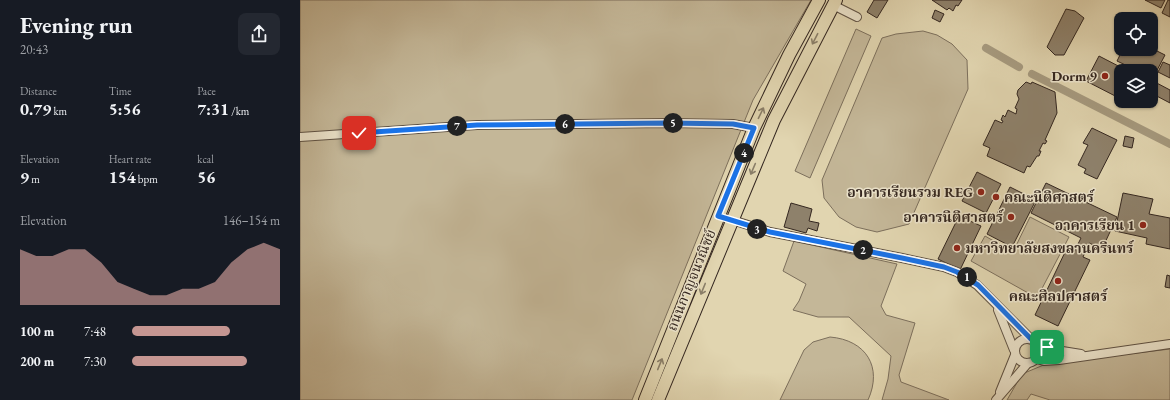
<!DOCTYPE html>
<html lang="en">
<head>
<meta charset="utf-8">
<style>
  :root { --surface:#171b24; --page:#242831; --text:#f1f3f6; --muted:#9ea1a6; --accent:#c59692 }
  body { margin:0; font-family:"EB Garamond","Noto Serif Thai",serif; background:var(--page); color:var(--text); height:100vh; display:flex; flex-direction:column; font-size:15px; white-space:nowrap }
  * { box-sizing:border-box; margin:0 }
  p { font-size:13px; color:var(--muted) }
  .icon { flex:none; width:22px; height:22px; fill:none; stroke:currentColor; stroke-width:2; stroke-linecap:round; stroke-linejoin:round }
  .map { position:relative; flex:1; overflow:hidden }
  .details { display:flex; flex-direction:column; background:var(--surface); width:300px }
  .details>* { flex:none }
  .controls { position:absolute; left:814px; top:12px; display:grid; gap:8px }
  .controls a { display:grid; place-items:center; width:44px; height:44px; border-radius:8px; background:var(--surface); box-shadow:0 1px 3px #0004; font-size:20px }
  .pin { position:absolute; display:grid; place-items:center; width:34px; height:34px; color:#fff; margin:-17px; border-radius:8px; box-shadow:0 2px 6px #0006 }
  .km { position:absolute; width:20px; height:20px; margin:-10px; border-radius:50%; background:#222; color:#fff; font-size:11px; line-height:20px; text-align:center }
  .round { display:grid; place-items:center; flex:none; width:42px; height:42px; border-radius:8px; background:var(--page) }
  .head { display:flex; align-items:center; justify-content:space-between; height:68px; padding:0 20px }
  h1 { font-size:22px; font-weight:700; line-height:30px }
  .metrics { display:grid; grid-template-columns:repeat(3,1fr); gap:6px; height:68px; padding:4px 20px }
  .metrics div { display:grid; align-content:center }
  .metrics b { font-size:17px; font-weight:700 }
  .metrics small { font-size:11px; font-weight:400 }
  .metrics p { font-size:11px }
  .chart { height:112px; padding:8px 20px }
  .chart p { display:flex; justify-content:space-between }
  .chart svg { width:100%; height:72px; margin-top:4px; fill:var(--accent); opacity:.7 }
  ul { padding:0 20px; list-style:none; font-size:13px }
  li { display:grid; grid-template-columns:64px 48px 1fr; align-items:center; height:30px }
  li i { height:10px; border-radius:5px; background:var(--accent) }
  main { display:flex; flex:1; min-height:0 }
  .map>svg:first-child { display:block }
</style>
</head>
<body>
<main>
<section class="details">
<div class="head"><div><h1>Evening run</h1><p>20:43</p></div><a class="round"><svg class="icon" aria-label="share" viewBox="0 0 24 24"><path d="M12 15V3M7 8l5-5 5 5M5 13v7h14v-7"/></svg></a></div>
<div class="metrics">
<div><p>Distance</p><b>0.79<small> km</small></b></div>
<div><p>Time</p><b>5:56</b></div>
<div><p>Pace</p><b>7:31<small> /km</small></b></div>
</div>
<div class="metrics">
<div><p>Elevation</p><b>9<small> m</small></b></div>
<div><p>Heart rate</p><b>154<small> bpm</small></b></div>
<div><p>kcal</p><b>56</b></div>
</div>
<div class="chart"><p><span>Elevation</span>146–154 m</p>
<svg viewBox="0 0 160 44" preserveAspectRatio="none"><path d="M0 44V10L10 14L20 14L30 10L40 10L50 18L60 30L70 34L80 38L90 38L100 34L110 34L120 30L130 18L140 10L150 6L160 10V44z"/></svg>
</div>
<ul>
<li><b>100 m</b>7:48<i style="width:66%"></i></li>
<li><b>200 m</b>7:30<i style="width:78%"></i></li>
</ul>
</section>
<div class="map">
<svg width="870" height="400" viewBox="0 0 870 400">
  <rect width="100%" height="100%" fill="#e1d5b0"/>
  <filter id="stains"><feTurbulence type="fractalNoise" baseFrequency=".005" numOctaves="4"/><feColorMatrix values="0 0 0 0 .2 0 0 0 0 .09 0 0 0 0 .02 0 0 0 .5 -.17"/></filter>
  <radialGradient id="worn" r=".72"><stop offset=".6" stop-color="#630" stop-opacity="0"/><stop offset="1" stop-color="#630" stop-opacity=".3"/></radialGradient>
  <g fill="#c4b798" stroke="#7c6f5c">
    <path d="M 0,0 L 511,0 L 453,100 L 332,400 L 0,400 Z"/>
    <path d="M 556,29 L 571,36 L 510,178 L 495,171 Z"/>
    <path d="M 623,31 L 637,35 L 652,44 L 667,60 L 668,89 L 609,224 L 577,232 L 556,227 L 539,217 L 524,198 L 522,180 L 582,38 L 596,34 Z"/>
    <path d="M 730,217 L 769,237 L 737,298 L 671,261 L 685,236 L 713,252 Z"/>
    <path d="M 494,241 L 597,264 L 581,306 L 586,315 L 615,323 L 599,375 L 601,382 L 649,400 L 582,400 L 588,379 L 591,356 L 549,317 L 518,317 L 493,310 L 499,301 L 506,284 L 483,271 Z"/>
    <path d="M 530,337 C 566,340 583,367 568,400 L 480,400 L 504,350 L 513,342 Z"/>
    <path d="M 870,349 L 870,400 L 750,400 L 731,394 L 727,400 L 707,400 L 722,374 L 746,364 Z"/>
  </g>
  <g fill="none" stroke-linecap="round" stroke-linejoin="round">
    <g stroke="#a69a7f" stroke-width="8">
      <path d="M 686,48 L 719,67"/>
      <path d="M 732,74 L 870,144"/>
    </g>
  </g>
  <g fill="#8e816b" stroke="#342720">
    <path d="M 574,0 L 588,0 L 577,18 L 567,12 Z"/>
    <path d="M 632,0 L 662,0 L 658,6 L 656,5 L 653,11 L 649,8 L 647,10 Z"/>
    <path d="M 845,0 L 865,0 L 861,8 Z"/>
    <path d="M 868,0 L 870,0 L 870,17 L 862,13 Z"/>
    <path d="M 766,9 L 775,11 L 784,18 L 764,55 L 755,55 L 747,47 Z"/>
    <path d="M 635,10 L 644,14 L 640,22 L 632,18 Z"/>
    <path d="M 851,48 L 865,55 L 853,78 L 851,77 L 851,71 L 838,71 L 817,61 L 823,49 L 851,49 Z"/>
    <path d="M 799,56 L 828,71 L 821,71 L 821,99 L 786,81 Z"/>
    <path d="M 863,62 L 870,65 L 870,78 L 858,72 Z"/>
    <path d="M 851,80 L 870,90 L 870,103 L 851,93 Z"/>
    <path d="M 726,82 L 731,84 L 732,82 L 755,92 L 757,113 L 745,140 L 747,141 L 745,144 L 743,143 L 739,151 L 741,151 L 739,156 L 737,156 L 730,167 L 727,166 L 724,173 L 687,156 L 690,148 L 683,145 L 695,120 L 702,123 L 703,121 L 701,120 L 703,115 L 705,117 L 708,110 L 716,114 L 717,109 L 715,108 L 719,99 L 717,94 L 718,90 Z"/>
    <path d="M 792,128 L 817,140 L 797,179 L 784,173 L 786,169 L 778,165 L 788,145 L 783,143 Z"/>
    <path d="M 825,136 L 834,138 L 832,148 L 823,146 Z"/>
    <path d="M 677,172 L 701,184 L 686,213 L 662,201 Z"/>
    <path d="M 746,183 L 817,217 L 802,249 L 789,243 L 783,257 L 790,260 L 758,326 L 735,315 L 767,248 L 774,252 L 781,238 L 731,213 Z"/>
    <path d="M 710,187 L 736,200 L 712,247 L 687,234 Z"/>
    <path d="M 823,193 L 853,199 L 849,214 L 870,218 L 870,249 L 846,244 L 847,238 L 815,231 Z"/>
    <path d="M 491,203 L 512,209 L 509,221 L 519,223 L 517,231 L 508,228 L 506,233 L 484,227 Z"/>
    <path d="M 659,216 L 681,226 L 660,270 L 638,259 Z"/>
    <path d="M 867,275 L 870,276 L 870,288 L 865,287 Z"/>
  </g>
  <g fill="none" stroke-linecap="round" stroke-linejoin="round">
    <defs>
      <g id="street">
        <path d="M 533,5 L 557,17"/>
        <path d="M 0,137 L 177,125 L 369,123 L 433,124 L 454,128"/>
        <path d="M 432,220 L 470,232 L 602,258 L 644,267 L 657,272 L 677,285 L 731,339"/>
        <path d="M 698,310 L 714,350"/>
        <circle cx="727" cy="351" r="12"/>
        <path d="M 736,343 L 756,350 L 781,354"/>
        <path d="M 737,359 L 744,361 L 759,360 L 870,344"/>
        <path d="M 700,392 L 715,355"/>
        <path d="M 696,400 L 728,363"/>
      </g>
      <g id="primary">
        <path d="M 345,400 L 454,128 L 489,55 L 519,0"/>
        <path d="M 358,400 L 474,120 L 536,0"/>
      </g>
    </defs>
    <use href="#street" stroke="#5f5244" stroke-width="10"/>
    <use href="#primary" stroke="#342720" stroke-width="14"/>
    <use href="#street" stroke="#ece4cc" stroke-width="8"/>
    <use href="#primary" stroke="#e1d5b0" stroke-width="12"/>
  </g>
  <defs><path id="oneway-shaft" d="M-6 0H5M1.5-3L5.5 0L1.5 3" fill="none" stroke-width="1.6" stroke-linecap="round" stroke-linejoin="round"/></defs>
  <g stroke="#8a7e68">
    <use href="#oneway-shaft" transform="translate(515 39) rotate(117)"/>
    <use href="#oneway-shaft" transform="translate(461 113) rotate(-64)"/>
    <use href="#oneway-shaft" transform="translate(453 169) rotate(113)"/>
    <use href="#oneway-shaft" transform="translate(403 289) rotate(112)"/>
    <use href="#oneway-shaft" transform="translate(360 364) rotate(-68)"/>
  </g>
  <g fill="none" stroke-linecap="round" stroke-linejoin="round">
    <defs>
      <path id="route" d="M 59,133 L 177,125 L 369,123 L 433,124 L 454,128 L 418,216 L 470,232 L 602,258 L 644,267 L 657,272 L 678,285 L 731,339 L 738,344 L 747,347"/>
    </defs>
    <use href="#route" stroke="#fff" stroke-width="8"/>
    <use href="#route" stroke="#1a73e8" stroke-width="5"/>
  </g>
  <g fill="#8f2418" stroke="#ece4cc" stroke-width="1.5">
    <circle cx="805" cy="76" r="4"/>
    <circle cx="681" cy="192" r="4"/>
    <circle cx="696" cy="197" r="4"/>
    <circle cx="711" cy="217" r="4"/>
    <circle cx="843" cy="225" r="4"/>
    <circle cx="657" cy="248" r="4"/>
    <circle cx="758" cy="281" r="4"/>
  </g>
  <g text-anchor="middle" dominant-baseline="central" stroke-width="3" stroke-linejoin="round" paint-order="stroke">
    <g font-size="14" font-weight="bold" fill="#342720" stroke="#ece4cc" text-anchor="end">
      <text x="797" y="76">Dorm 9</text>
      <text x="673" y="192">อาคารเรียนรวม REG</text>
      <text x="704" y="197" text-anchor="start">คณะนิติศาสตร์</text>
      <text x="703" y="217">อาคารนิติศาสตร์</text>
      <text x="835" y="225">อาคารเรียน 1</text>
      <text x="665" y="248" text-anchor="start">มหาวิทยาลัยสงขลานครินทร์</text>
      <text x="758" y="296" text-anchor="middle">คณะศิลปศาสตร์</text>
    </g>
    <g font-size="14" fill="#342720" stroke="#ece4cc">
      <text transform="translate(391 280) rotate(-68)">ถนนกาญจนวณิชย์</text>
    </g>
  </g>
  <rect width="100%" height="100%" filter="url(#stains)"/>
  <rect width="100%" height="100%" fill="url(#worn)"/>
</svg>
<div class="controls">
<a><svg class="icon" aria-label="locate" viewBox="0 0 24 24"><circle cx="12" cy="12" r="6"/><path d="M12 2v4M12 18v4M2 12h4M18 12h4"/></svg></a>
<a><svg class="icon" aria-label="layers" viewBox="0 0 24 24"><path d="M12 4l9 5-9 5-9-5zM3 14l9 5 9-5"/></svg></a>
</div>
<div class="pin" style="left:747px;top:347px;background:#1e9e55"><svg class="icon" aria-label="arrive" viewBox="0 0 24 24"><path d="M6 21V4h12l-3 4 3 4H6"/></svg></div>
<div class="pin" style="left:59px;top:133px;background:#d93025"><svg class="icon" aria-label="check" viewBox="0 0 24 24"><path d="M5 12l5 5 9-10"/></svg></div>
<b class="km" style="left:667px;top:277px">1</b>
<b class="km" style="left:563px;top:250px">2</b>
<b class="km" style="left:457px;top:229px">3</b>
<b class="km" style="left:444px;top:153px">4</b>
<b class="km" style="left:373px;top:123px">5</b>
<b class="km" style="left:265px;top:124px">6</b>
<b class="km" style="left:157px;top:126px">7</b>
</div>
</main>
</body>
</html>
